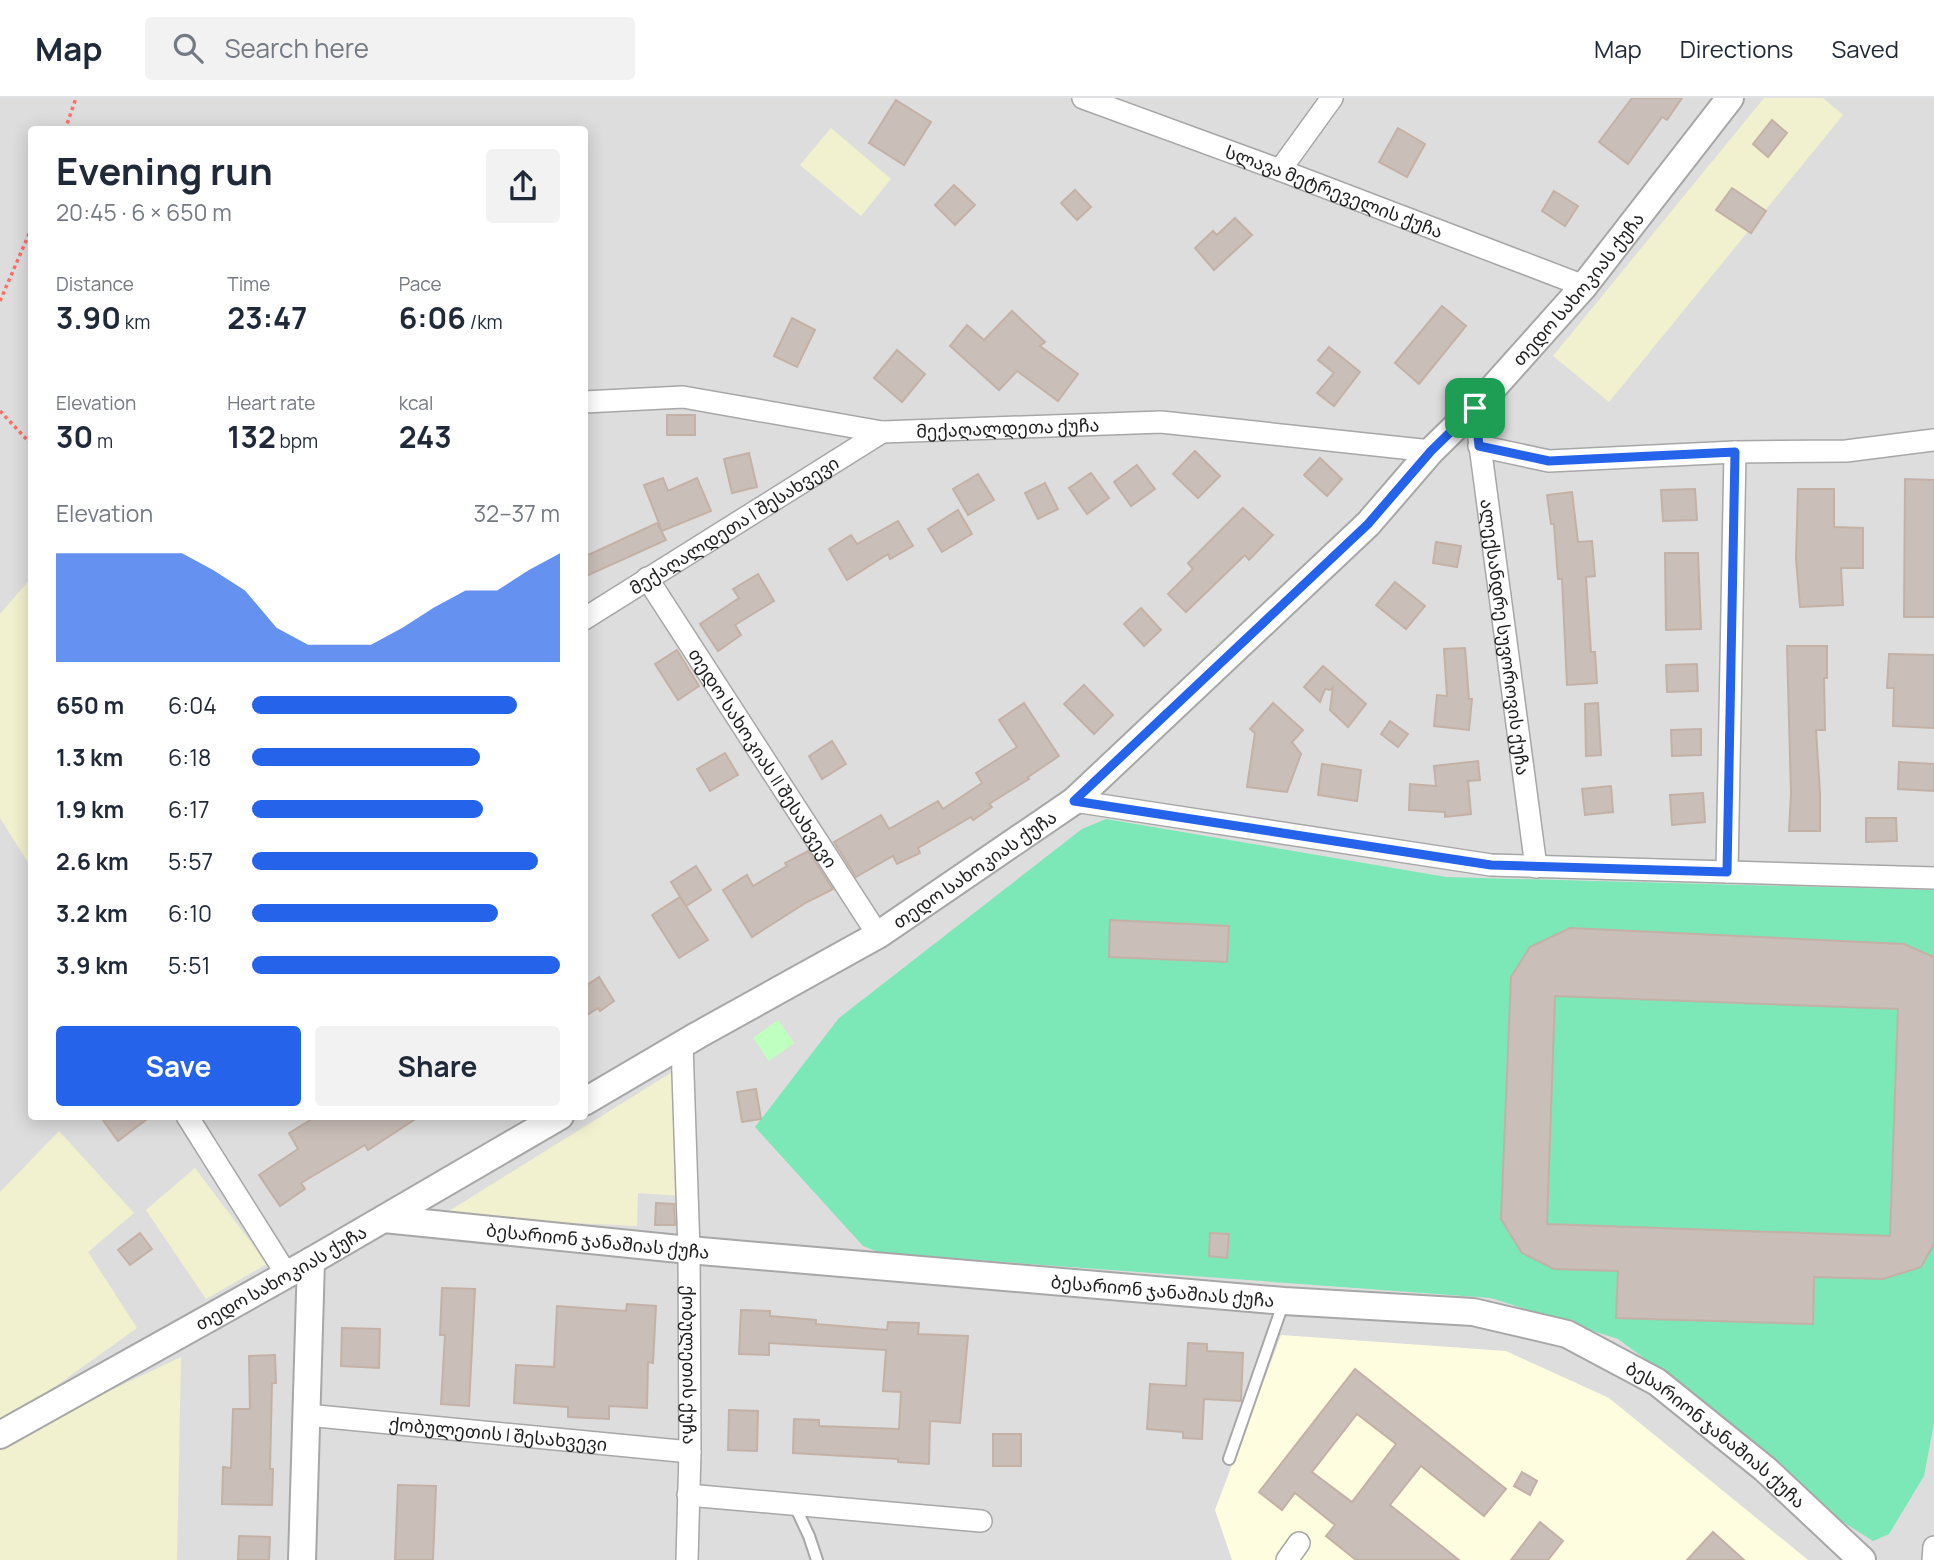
<!DOCTYPE html>
<html lang="en">
<head>
<meta charset="utf-8">
<style>
  :root { --surface:#fff; --page:#f2f2f3; --text:#1f2937; --muted:#747a83; --line:#e0e1e3; --accent:#2563eb }
  body { margin:0; font-family:Manrope,"Noto Sans Georgian",sans-serif; background:var(--page); color:var(--text); height:100vh; display:flex; flex-direction:column; font-size:26px; white-space:nowrap }
  * { box-sizing:border-box; margin:0 }
  p { font-size:23px; color:var(--muted) }
  .icon { flex:none; width:38px; height:38px; fill:none; stroke:currentColor; stroke-width:2; stroke-linecap:round; stroke-linejoin:round }
  .map { position:relative; flex:1; overflow:hidden }
  .details { position:absolute; left:28px; top:28px; width:560px; height:994px; display:flex; flex-direction:column; background:var(--surface); border-radius:7px; box-shadow:0 4px 18px #0003 }
  .details>* { flex:none }
  .pin { position:absolute; display:grid; place-items:center; width:60px; height:60px; color:#fff; margin:-30px; border-radius:14px; box-shadow:0 4px 10px #0006 }
  .round { display:grid; place-items:center; flex:none; width:74px; height:74px; border-radius:7px; background:var(--page) }
  .summary { display:flex; align-items:center; justify-content:space-between; height:119px; padding:0 28px }
  h1 { font-size:38px; font-weight:700; line-height:52px }
  .figures { display:grid; grid-template-columns:repeat(3,1fr); gap:10px; height:119px; padding:7px 28px }
  .figures div { display:grid; align-content:center }
  .figures b { font-size:30px; font-weight:700 }
  .figures small { font-size:19px; font-weight:400 }
  .figures p { font-size:19px }
  .chart { height:196px; padding:14px 28px }
  .chart p { display:flex; justify-content:space-between }
  .chart svg { width:100%; height:126px; margin-top:7px; fill:var(--accent); opacity:.7 }
  .action { display:flex; gap:14px; margin-top:auto; padding:14px 28px }
  .action a { flex:1; height:80px; border-radius:7px; background:var(--accent); color:#fff; font-size:28px; font-weight:700; line-height:80px; text-align:center }
  .action a+a { background:var(--page); color:var(--text) }
  ul { padding:0 28px; list-style:none; font-size:23px }
  li { display:grid; grid-template-columns:112px 84px 1fr; align-items:center; height:52px }
  li i { height:18px; border-radius:9px; background:var(--accent) }
  header { display:flex; align-items:center; gap:42px; box-sizing:border-box; height:98px; padding:0 35px; background:var(--surface); border-bottom:2px solid var(--line) }
  header strong { font-size:33px }
  nav { display:flex; gap:38px; margin-inline-start:auto; font-size:24px }
  .search { width:490px; height:63px; background:var(--page); display:flex; align-items:center; gap:18px; box-sizing:border-box; padding:0 24px; border-radius:7px; color:var(--muted); font-size:26px }
  .map>svg:first-child { display:block }
</style>
</head>
<body>
<header>
<strong>Map</strong>
<div class="search"><svg class="icon" aria-label="search" viewBox="0 0 24 24"><circle cx="10" cy="10" r="6"/><path d="M15 15l6 6"/></svg>Search here</div>
<nav><a>Map</a><a>Directions</a><a>Saved</a></nav>
</header>
<div class="map">
<svg width="1934" height="1462" viewBox="0 0 1934 1462">
  <rect width="100%" height="100%" fill="#f1ece5"/>
  <path fill="#dedddd" fill-rule="evenodd" d="M 0,0 L 1934,0 L 1934,1462 L 0,1462 ZM 32,32 L 584,32 L 584,1018 L 32,1018 Z"/>
  <path fill="#fffde0" d="M 1281,1237 L 1506,1253 L 1609,1300 L 1808,1462 L 1232,1462 L 1215,1412 Z"/>
  <g fill="#f1f1cf">
    <path d="M 1764,0 L 1823,0 L 1843,17 L 1609,304 L 1553,258 Z"/>
    <path d="M 831,30 L 891,81 L 861,118 L 800,67 Z"/>
    <path d="M 31,480 L 31,769 L 0,720 L 0,516 Z"/>
    <path d="M 677,971 L 681,1098 L 638,1095 L 637,1128 L 441,1118 Z"/>
    <path d="M 59,1033 L 134,1115 L 88,1154 L 137,1230 L 0,1328 L 0,1094 Z"/>
    <path d="M 195,1070 L 267,1166 L 206,1201 L 146,1112 Z"/>
    <path d="M 181,1259 L 177,1462 L 0,1462 L 0,1345 Z"/>
  </g>
  <path fill="#bfffc0" d="M 778,922 L 794,945 L 769,963 L 753,940 Z"/>
  <path fill="#7ce7b7" d="M 1106,721 L 1446,779 L 1934,792 L 1934,1325 L 1924,1378 L 1889,1436 L 1873,1443 L 1832,1417 L 1710,1309 L 1618,1241 L 1491,1200 L 881,1155 L 863,1148 L 755,1029 L 839,920 L 1082,731 Z"/>
  <g fill="#cabeb8" stroke="#c4b1a6" stroke-width="2" fill-rule="evenodd">
    <path d="M 1632,0 L 1682,0 L 1667,22 L 1662,19 L 1628,66 L 1599,44 Z"/>
    <path d="M 896,2 L 931,24 L 904,67 L 869,45 Z"/>
    <path d="M 1772,22 L 1787,35 L 1768,59 L 1753,46 Z"/>
    <path d="M 1398,30 L 1425,46 L 1407,79 L 1379,64 Z"/>
    <path d="M 954,87 L 975,107 L 955,127 L 935,107 Z"/>
    <path d="M 1732,90 L 1766,113 L 1751,135 L 1716,112 Z"/>
    <path d="M 1075,92 L 1091,109 L 1077,122 L 1061,105 Z"/>
    <path d="M 1554,93 L 1578,108 L 1565,128 L 1542,113 Z"/>
    <path d="M 1235,120 L 1252,137 L 1214,172 L 1195,150 L 1213,133 L 1217,137 Z"/>
    <path d="M 1442,208 L 1466,228 L 1419,286 L 1395,265 Z"/>
    <path d="M 1012,213 L 1045,244 L 1040,248 L 1078,276 L 1058,303 L 1017,273 L 999,292 L 950,248 L 967,227 L 984,242 Z"/>
    <path d="M 792,220 L 815,232 L 797,269 L 774,258 Z"/>
    <path d="M 1329,249 L 1360,274 L 1334,308 L 1317,295 L 1334,275 L 1318,262 Z"/>
    <path d="M 897,252 L 925,276 L 902,304 L 874,280 Z"/>
    <rect x="667" y="317" width="28" height="20"/>
    <path d="M 1195,353 L 1220,378 L 1198,400 L 1173,376 Z"/>
    <path d="M 749,355 L 757,389 L 732,395 L 724,361 Z"/>
    <path d="M 1320,360 L 1342,381 L 1327,398 L 1304,377 Z"/>
    <path d="M 1137,367 L 1155,391 L 1131,408 L 1114,384 Z"/>
    <path d="M 1091,375 L 1109,400 L 1087,416 L 1069,390 Z"/>
    <path d="M 978,376 L 994,402 L 968,417 L 953,391 Z"/>
    <path d="M 663,380 L 668,393 L 697,380 L 711,413 L 662,433 L 644,387 Z"/>
    <path d="M 1905,381 L 1934,382 L 1934,519 L 1904,519 Z"/>
    <path d="M 1045,385 L 1058,411 L 1038,421 L 1025,395 Z"/>
    <path d="M 1695,391 L 1697,422 L 1663,423 L 1661,392 Z"/>
    <path d="M 1798,391 L 1834,391 L 1834,429 L 1863,430 L 1863,470 L 1841,470 L 1843,507 L 1800,509 L 1796,461 Z"/>
    <path d="M 1572,394 L 1578,444 L 1592,443 L 1595,478 L 1586,479 L 1591,554 L 1595,554 L 1597,585 L 1567,587 L 1562,481 L 1558,481 L 1554,426 L 1551,426 L 1547,397 Z"/>
    <path d="M 1243,410 L 1273,437 L 1249,462 L 1245,457 L 1186,514 L 1168,496 L 1193,471 L 1188,465 Z"/>
    <path d="M 958,412 L 972,436 L 942,454 L 928,431 Z"/>
    <path d="M 898,423 L 913,448 L 890,461 L 888,456 L 847,482 L 829,451 L 851,437 L 857,446 Z"/>
    <path d="M 657,425 L 666,442 L 584,479 L 584,459 Z"/>
    <path d="M 1436,444 L 1461,448 L 1457,469 L 1433,465 Z"/>
    <path d="M 1665,455 L 1698,455 L 1701,531 L 1666,532 Z"/>
    <path d="M 758,476 L 774,503 L 735,527 L 741,537 L 718,553 L 700,526 L 739,500 L 733,491 Z"/>
    <path d="M 1395,484 L 1425,508 L 1406,531 L 1376,507 Z"/>
    <path d="M 1141,510 L 1161,532 L 1144,548 L 1124,526 Z"/>
    <path d="M 1787,548 L 1827,548 L 1827,580 L 1824,580 L 1825,632 L 1816,632 L 1820,695 L 1820,733 L 1789,733 L 1791,695 Z"/>
    <path d="M 1465,550 L 1469,601 L 1472,601 L 1469,632 L 1434,628 L 1437,597 L 1447,598 L 1444,551 Z"/>
    <path d="M 677,552 L 699,588 L 678,602 L 655,566 Z"/>
    <path d="M 1889,556 L 1934,557 L 1934,630 L 1893,628 L 1894,590 L 1887,590 Z"/>
    <path d="M 1697,566 L 1698,593 L 1667,594 L 1666,567 Z"/>
    <path d="M 1323,568 L 1366,606 L 1348,629 L 1330,612 L 1333,589 L 1330,592 L 1325,591 L 1320,604 L 1304,589 Z"/>
    <path d="M 1084,587 L 1113,617 L 1094,636 L 1064,606 Z"/>
    <path d="M 1024,605 L 1059,658 L 1028,679 L 1029,681 L 989,706 L 992,709 L 973,722 L 971,719 L 918,750 L 920,755 L 897,766 L 893,758 L 856,779 L 834,744 L 881,717 L 889,731 L 938,703 L 943,711 L 982,685 L 976,675 L 1017,649 L 999,622 Z"/>
    <path d="M 1273,605 L 1303,632 L 1292,644 L 1301,656 L 1287,694 L 1247,689 L 1255,635 L 1250,631 Z"/>
    <path d="M 1598,605 L 1601,657 L 1586,658 L 1585,606 Z"/>
    <path d="M 1390,623 L 1408,636 L 1398,649 L 1381,636 Z"/>
    <path d="M 1701,631 L 1701,657 L 1672,658 L 1671,632 Z"/>
    <path d="M 832,643 L 846,666 L 822,681 L 809,658 Z"/>
    <path d="M 725,655 L 738,677 L 710,693 L 697,671 Z"/>
    <path d="M 1478,663 L 1480,682 L 1468,683 L 1471,716 L 1445,719 L 1445,714 L 1409,712 L 1410,686 L 1436,688 L 1434,668 Z"/>
    <path d="M 1899,664 L 1934,666 L 1934,693 L 1898,691 Z"/>
    <path d="M 1322,666 L 1361,672 L 1357,703 L 1318,697 Z"/>
    <path d="M 1611,688 L 1613,714 L 1585,717 L 1582,691 Z"/>
    <path d="M 1703,695 L 1705,724 L 1672,727 L 1670,697 Z"/>
    <path d="M 1866,720 L 1896,720 L 1897,743 L 1866,744 Z"/>
    <path d="M 808,753 L 833,791 L 807,804 L 752,839 L 723,792 L 747,777 L 753,788 L 787,768 L 785,765 Z"/>
    <path d="M 696,768 L 711,792 L 686,808 L 671,784 Z"/>
    <path d="M 680,799 L 708,842 L 679,860 L 652,817 Z"/>
    <path d="M 1110,822 L 1229,828 L 1227,864 L 1109,859 Z"/>
    <path d="M 1570,830 L 1904,846 L 1934,859 L 1934,1146 L 1921,1169 L 1883,1181 L 1814,1179 L 1813,1226 L 1616,1220 L 1618,1173 L 1554,1171 L 1522,1155 L 1501,1121 L 1511,879 L 1530,849 ZM 1555,898 L 1898,911 L 1890,1138 L 1547,1126 Z"/>
    <path d="M 599,879 L 614,903 L 600,913 L 598,910 L 584,919 L 584,889 Z"/>
    <path d="M 756,991 L 761,1021 L 742,1024 L 737,994 Z"/>
    <path d="M 100,1018 L 151,1018 L 118,1043 Z"/>
    <path d="M 317,1018 L 420,1018 L 368,1052 L 365,1047 L 301,1085 L 305,1091 L 280,1108 L 259,1077 L 298,1051 L 289,1035 Z"/>
    <path d="M 656,1105 L 674,1106 L 675,1127 L 655,1127 Z"/>
    <path d="M 140,1135 L 152,1151 L 130,1167 L 118,1152 Z"/>
    <path d="M 1210,1135 L 1229,1136 L 1227,1160 L 1209,1158 Z"/>
    <path d="M 442,1190 L 475,1191 L 469,1308 L 441,1306 L 445,1237 L 440,1237 Z"/>
    <path d="M 627,1206 L 656,1208 L 653,1265 L 648,1264 L 647,1310 L 609,1308 L 609,1321 L 568,1319 L 568,1309 L 514,1305 L 516,1267 L 554,1269 L 557,1208 L 626,1213 Z"/>
    <path d="M 741,1212 L 770,1213 L 770,1218 L 816,1222 L 816,1226 L 887,1232 L 888,1224 L 919,1225 L 918,1236 L 968,1238 L 960,1325 L 930,1323 L 929,1366 L 898,1364 L 898,1361 L 793,1355 L 794,1321 L 819,1322 L 819,1328 L 899,1331 L 901,1294 L 883,1293 L 886,1252 L 769,1245 L 769,1257 L 739,1256 Z"/>
    <path d="M 342,1230 L 380,1231 L 379,1270 L 341,1268 Z"/>
    <path d="M 1188,1245 L 1207,1246 L 1207,1253 L 1243,1255 L 1241,1303 L 1204,1301 L 1202,1341 L 1183,1340 L 1183,1334 L 1147,1331 L 1150,1286 L 1186,1288 Z"/>
    <path d="M 275,1257 L 276,1285 L 272,1285 L 270,1371 L 273,1371 L 272,1407 L 222,1406 L 223,1369 L 231,1370 L 233,1311 L 250,1311 L 249,1258 Z"/>
    <path d="M 1355,1271 L 1506,1391 L 1484,1418 L 1421,1368 L 1390,1407 L 1459,1462 L 1356,1462 L 1326,1438 L 1335,1427 L 1295,1395 L 1282,1412 L 1259,1394 ZM 1357,1316 L 1396,1346 L 1352,1404 L 1312,1374 Z"/>
    <path d="M 729,1312 L 758,1313 L 757,1353 L 728,1352 Z"/>
    <rect x="993" y="1336" width="28" height="32"/>
    <path d="M 1522,1374 L 1537,1383 L 1530,1397 L 1514,1388 Z"/>
    <path d="M 398,1387 L 436,1388 L 433,1462 L 395,1462 Z"/>
    <path d="M 1540,1424 L 1563,1443 L 1548,1462 L 1511,1462 Z"/>
    <path d="M 1713,1434 L 1744,1462 L 1687,1462 Z"/>
    <path d="M 239,1438 L 270,1439 L 269,1462 L 238,1462 Z"/>
  </g>
  <g fill="none" stroke-linecap="round" stroke-linejoin="round">
    <defs>
      <g id="service">
        <path d="M 1229,1361 L 1284,1203"/>
        <path d="M 794,1406 L 809,1438 L 817,1462"/>
      </g>
      <g id="minor">
        <path id="s1" d="M 1083,0 L 1280,72 L 1584,188"/>
        <path d="M 1280,72 L 1332,0"/>
        <path id="s2" d="M 584,304 L 683,299 L 882,334 L 1161,324 L 1431,353"/>
        <path id="s3" d="M 1475,310 L 1536,769"/>
        <path d="M 1479,348 L 1549,363 L 1735,354 L 1846,353 L 1934,342"/>
        <path id="s4" d="M 647,480 L 878,837"/>
        <path id="s5" d="M 584,521 L 882,334"/>
        <path d="M 1074,703 L 1491,767 L 1934,780"/>
        <path d="M 1727,774 L 1735,354"/>
        <path id="s6" d="M 682,947 L 689,1152 L 690,1354 L 687,1462"/>
        <path d="M 187,1018 L 287,1177"/>
        <path id="s7" d="M 307,1317 L 690,1354"/>
        <path d="M 688,1397 L 981,1423"/>
        <path d="M 1287,1462 L 1299,1445"/>
        <path d="M 1933,1462 L 1934,1449"/>
      </g>
      <g id="tertiary">
        <path id="s8" d="M 584,1004 L 698,937 L 878,837 L 1074,703 L 1368,426 L 1431,353 L 1475,310 L 1584,188 L 1730,0"/>
        <path id="s9" d="M 384,1121 L 689,1152 L 1284,1203 L 1473,1214 L 1567,1236 L 1657,1284 L 1765,1371 L 1862,1462"/>
        <path id="s10" d="M 0,1337 L 311,1163 L 560,1018"/>
        <path d="M 302,1462 L 311,1163"/>
      </g>
    </defs>
    <use href="#service" stroke="#a7a7a7" stroke-width="14"/>
    <use href="#minor" stroke="#a7a7a7" stroke-width="24"/>
    <use href="#tertiary" stroke="#a7a7a7" stroke-width="30"/>
    <g stroke="#ff6e68" stroke-width="3.5" stroke-dasharray="3.5 3.5" stroke-linecap="butt">
      <path d="M 65,32 L 76,0"/>
      <path d="M 0,203 L 32,129"/>
      <path d="M 0,313 L 32,347"/>
    </g>
    <use href="#service" stroke="#fff" stroke-width="10"/>
    <use href="#minor" stroke="#fff" stroke-width="21"/>
    <use href="#tertiary" stroke="#fff" stroke-width="26"/>
  </g>
  <g fill="none" stroke-linecap="round" stroke-linejoin="round">
    <defs>
      <path id="route" d="M 1475,310 L 1479,348 L 1549,363 L 1735,354 L 1727,774 L 1491,767 L 1074,703 L 1368,426 L 1431,353 Z"/>
    </defs>
    <use href="#route" stroke="#fff" stroke-width="14"/>
    <use href="#route" stroke="#2563eb" stroke-width="9"/>
  </g>
  <g text-anchor="middle" dominant-baseline="central" stroke-width="7" stroke-linejoin="round" paint-order="stroke">
    <g font-size="18" fill="#202020" stroke="#fff">
      <text stroke="none"><textPath href="#s1" startOffset="268">სლავა მეტრეველის ქუჩა</textPath></text>
      <text stroke="none"><textPath href="#s8" startOffset="1295">თედო სახოკიას ქუჩა</textPath></text>
      <text stroke="none"><textPath href="#s2" startOffset="427">მექაღალდეთა ქუჩა</textPath></text>
      <text stroke="none"><textPath href="#s5" startOffset="177">მექაღალდეთა I შესახვევი</textPath></text>
      <text stroke="none"><textPath href="#s3" startOffset="231">ალექსანდრე სუვოროვის ქუჩა</textPath></text>
      <text stroke="none"><textPath href="#s4" startOffset="214">თედო სახოკიას II შესახვევი</textPath></text>
      <text stroke="none"><textPath href="#s8" startOffset="455">თედო სახოკიას ქუჩა</textPath></text>
      <text stroke="none"><textPath href="#s9" startOffset="215">ბესარიონ ჯანაშიას ქუჩა</textPath></text>
      <text stroke="none"><textPath href="#s10" startOffset="322">თედო სახოკიას ქუჩა</textPath></text>
      <text stroke="none"><textPath href="#s9" startOffset="782">ბესარიონ ჯანაშიას ქუჩა</textPath></text>
      <text stroke="none"><textPath href="#s6" startOffset="320">ქობულეთის ქუჩა</textPath></text>
      <text stroke="none"><textPath href="#s7" startOffset="192">ქობულეთის I შესახვევი</textPath></text>
      <text stroke="none"><textPath href="#s9" startOffset="1370">ბესარიონ ჯანაშიას ქუჩა</textPath></text>
    </g>
  </g>
</svg>
<div class="pin" style="left:1475px;top:310px;background:#1e9e55"><svg class="icon" aria-label="arrive" viewBox="0 0 24 24"><path d="M6 21V4h12l-3 4 3 4H6"/></svg></div>
<section class="details">
<div class="summary"><div><h1>Evening run</h1><p>20:45 · 6 × 650 m</p></div><a class="round"><svg class="icon" aria-label="share" viewBox="0 0 24 24"><path d="M12 15V3M7 8l5-5 5 5M5 13v7h14v-7"/></svg></a></div>
<div class="figures">
<div><p>Distance</p><b>3.90<small> km</small></b></div>
<div><p>Time</p><b>23:47</b></div>
<div><p>Pace</p><b>6:06<small> /km</small></b></div>
</div>
<div class="figures">
<div><p>Elevation</p><b>30<small> m</small></b></div>
<div><p>Heart rate</p><b>132<small> bpm</small></b></div>
<div><p>kcal</p><b>243</b></div>
</div>
<div class="chart"><p><span>Elevation</span>32–37 m</p>
<svg viewBox="0 0 160 44" preserveAspectRatio="none"><path d="M0 44V6L10 6L20 6L30 6L40 6L50 12L60 19L70 32L80 38L90 38L100 38L110 32L120 25L130 19L140 19L150 12L160 6V44z"/></svg>
</div>
<ul>
<li><b>650 m</b>6:04<i style="width:86%"></i></li>
<li><b>1.3 km</b>6:18<i style="width:74%"></i></li>
<li><b>1.9 km</b>6:17<i style="width:75%"></i></li>
<li><b>2.6 km</b>5:57<i style="width:93%"></i></li>
<li><b>3.2 km</b>6:10<i style="width:80%"></i></li>
<li><b>3.9 km</b>5:51<i style="width:100%"></i></li>
</ul>
<div class="action"><a>Save</a><a>Share</a></div>
</section>
</div>
</body>
</html>
